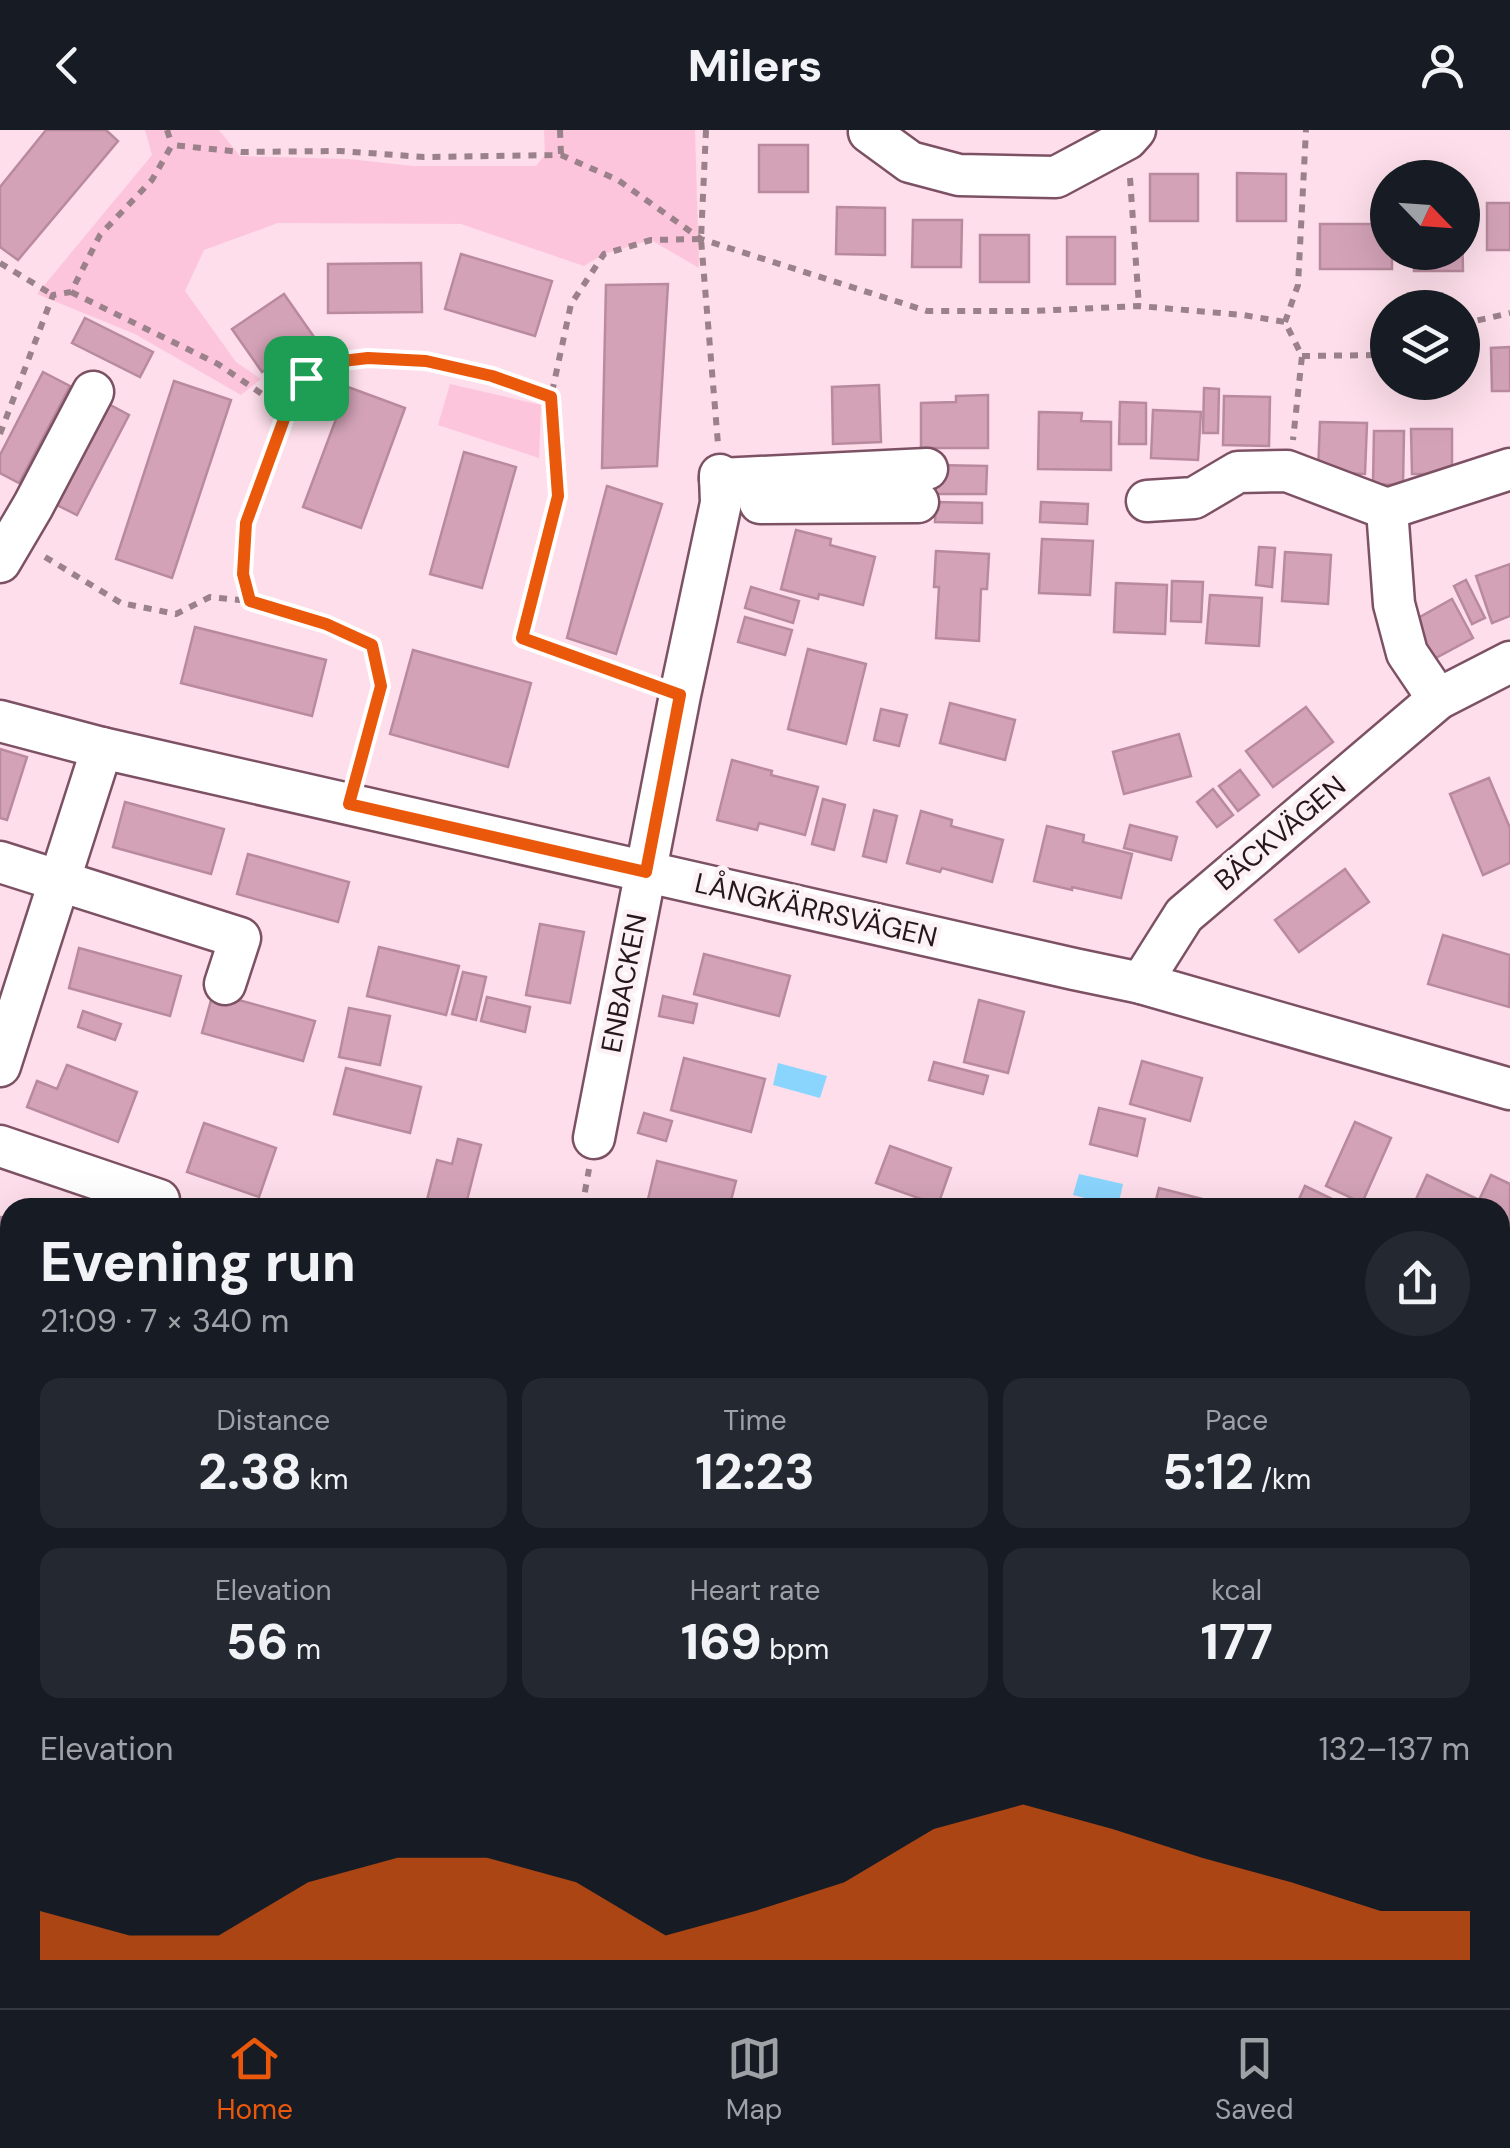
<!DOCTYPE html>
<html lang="en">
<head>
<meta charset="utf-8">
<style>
  :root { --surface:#171b24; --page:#242831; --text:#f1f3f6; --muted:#9ea1a6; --line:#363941; --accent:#ea580c }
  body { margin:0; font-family:"DM Sans",sans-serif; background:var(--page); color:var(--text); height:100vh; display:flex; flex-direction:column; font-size:38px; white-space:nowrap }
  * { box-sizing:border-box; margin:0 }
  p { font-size:32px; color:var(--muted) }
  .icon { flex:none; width:55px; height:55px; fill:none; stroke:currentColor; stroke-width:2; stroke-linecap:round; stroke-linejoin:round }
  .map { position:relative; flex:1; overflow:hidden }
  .details { position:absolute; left:0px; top:1068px; width:1510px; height:812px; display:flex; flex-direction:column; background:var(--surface); border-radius:30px 30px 0 0; box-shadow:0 10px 40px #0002 }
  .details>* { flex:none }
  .needle { width:65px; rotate:115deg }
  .fabs { position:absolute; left:1370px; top:30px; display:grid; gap:20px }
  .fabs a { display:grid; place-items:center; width:110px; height:110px; border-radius:50%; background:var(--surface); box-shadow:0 10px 40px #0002; font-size:50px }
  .pin { position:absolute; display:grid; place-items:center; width:85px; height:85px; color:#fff; margin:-42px; border-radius:20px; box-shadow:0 5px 15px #0006 }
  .round { display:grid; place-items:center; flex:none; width:105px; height:105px; border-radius:52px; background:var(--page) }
  .head { display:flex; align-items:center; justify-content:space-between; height:170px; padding:0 40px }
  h1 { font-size:55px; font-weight:800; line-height:75px }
  .stats { display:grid; grid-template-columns:repeat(3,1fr); gap:15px; height:170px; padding:10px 40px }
  .stats div { display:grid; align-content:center; border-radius:20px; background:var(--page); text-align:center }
  .stats b { font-size:50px; font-weight:800 }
  .stats small { font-size:28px; font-weight:400 }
  .stats p { font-size:28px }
  .chart { height:280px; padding:20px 40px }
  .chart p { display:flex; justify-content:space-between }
  .chart svg { width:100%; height:180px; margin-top:10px; fill:var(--accent); opacity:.7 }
  header { display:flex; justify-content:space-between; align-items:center; height:130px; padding:0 40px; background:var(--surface); font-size:45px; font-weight:800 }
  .tabs { display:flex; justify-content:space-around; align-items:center; height:140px; border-top:2px solid var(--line); background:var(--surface); font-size:28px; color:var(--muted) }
  .tabs a { display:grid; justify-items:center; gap:5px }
  .tabs .current { color:var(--accent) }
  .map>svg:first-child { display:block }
</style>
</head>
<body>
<header><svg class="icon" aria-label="back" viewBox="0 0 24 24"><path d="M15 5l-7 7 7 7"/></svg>Milers<svg class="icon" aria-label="person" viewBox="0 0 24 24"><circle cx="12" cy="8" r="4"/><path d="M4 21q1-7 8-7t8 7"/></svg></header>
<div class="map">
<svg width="1510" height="1878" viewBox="0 0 1510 1878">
  <rect width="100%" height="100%" fill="#fddeea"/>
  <path fill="#fdcee0" d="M 1500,1586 L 1510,1595 L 1510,1878 L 1301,1878 L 1300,1870 L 1500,1870 Z"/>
  <g fill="#fdc5db">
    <path d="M 145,0 L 219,0 L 240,26 L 349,29 L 413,36 L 536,36 L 545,25 L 544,0 L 695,0 L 699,138 L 651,110 L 604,124 L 584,136 L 461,94 L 278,93 L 204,120 L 185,161 L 236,232 L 261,249 L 241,265 L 135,204 L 37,164 L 152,25 Z"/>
    <path d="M 450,254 L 541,275 L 539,328 L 438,295 Z"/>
  </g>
  <g fill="#8ad5fe">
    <path d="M 778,933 L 827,946 L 820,968 L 773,955 Z"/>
    <path d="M 1079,1044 L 1123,1054 L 1118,1076 L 1073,1065 Z"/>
  </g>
  <g fill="#d3a2b6" stroke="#b98a9d" stroke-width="2.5">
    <path d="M 46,0 L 106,0 L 118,11 L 18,130 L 0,117 L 0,57 Z"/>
    <rect x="759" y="15" width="49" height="47"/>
    <path d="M 1237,43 L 1286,44 L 1286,91 L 1237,91 Z"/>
    <rect x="1150" y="44" width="48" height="47"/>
    <path d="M 1379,66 L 1388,66 L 1388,122 L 1392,122 L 1392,139 L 1320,139 L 1320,94 L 1379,94 Z"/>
    <rect x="1487" y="73" width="23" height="47"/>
    <path d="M 837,77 L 885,78 L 885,125 L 836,124 Z"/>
    <path d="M 913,90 L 962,90 L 961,137 L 912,137 Z"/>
    <path d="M 1462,94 L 1463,141 L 1414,141 L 1414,122 L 1462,122 Z"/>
    <rect x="980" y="105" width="49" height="47"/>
    <rect x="1067" y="107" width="48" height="47"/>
    <path d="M 461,124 L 552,151 L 535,206 L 445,179 Z"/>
    <path d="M 421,133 L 422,182 L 328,183 L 328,134 Z"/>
    <path d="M 668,154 L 657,336 L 602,338 L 606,155 Z"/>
    <path d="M 284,164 L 314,207 L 262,242 L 232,199 Z"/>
    <path d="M 85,188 L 153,222 L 140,247 L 72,213 Z"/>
    <path d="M 1510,217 L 1510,261 L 1492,261 L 1491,218 Z"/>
    <path d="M 43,242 L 70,256 L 19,353 L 0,343 L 0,325 Z"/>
    <path d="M 174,251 L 231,270 L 172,448 L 116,429 Z"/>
    <path d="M 879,255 L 881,312 L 833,314 L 832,257 Z"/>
    <path d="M 348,257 L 405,278 L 361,398 L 303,377 Z"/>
    <path d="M 1204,258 L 1219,259 L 1218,303 L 1203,303 Z"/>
    <path d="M 988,265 L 988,318 L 921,318 L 921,273 L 956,272 L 956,266 Z"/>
    <path d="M 1224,266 L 1270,267 L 1269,316 L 1223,315 Z"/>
    <path d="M 103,271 L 129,285 L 77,385 L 51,372 Z"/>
    <path d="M 1120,272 L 1146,273 L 1146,314 L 1119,314 Z"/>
    <path d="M 1153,280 L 1201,282 L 1198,330 L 1151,328 Z"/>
    <path d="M 1039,282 L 1082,283 L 1081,291 L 1111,292 L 1111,340 L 1038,339 Z"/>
    <path d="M 1320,292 L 1367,293 L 1365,344 L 1318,342 Z"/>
    <path d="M 1411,299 L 1452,299 L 1452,344 L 1412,344 Z"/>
    <path d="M 1374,301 L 1404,301 L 1403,355 L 1373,354 Z"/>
    <path d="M 464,322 L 516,337 L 482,458 L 430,444 Z"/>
    <path d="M 935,335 L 987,336 L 986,364 L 935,364 Z"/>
    <path d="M 607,356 L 662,374 L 616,524 L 567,508 Z"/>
    <path d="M 936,372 L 982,373 L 982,393 L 935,392 Z"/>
    <path d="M 1041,372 L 1088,374 L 1087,394 L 1040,392 Z"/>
    <path d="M 796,400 L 831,409 L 830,415 L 875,427 L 863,475 L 819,464 L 818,469 L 781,459 Z"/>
    <path d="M 1042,409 L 1093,411 L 1090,465 L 1039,463 Z"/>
    <path d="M 1259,417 L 1275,418 L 1272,457 L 1256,455 Z"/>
    <path d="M 936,421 L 989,424 L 987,459 L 981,459 L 979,511 L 936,508 L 939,457 L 934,457 Z"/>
    <path d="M 1285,422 L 1331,425 L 1328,474 L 1282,471 Z"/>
    <path d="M 1510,434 L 1510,486 L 1492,493 L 1476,446 Z"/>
    <path d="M 1466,450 L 1485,488 L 1472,494 L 1454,456 Z"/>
    <path d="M 1172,451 L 1203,452 L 1201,492 L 1171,491 Z"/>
    <path d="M 1116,453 L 1167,455 L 1165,504 L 1114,502 Z"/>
    <path d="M 751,457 L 799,471 L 793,493 L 745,478 Z"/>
    <path d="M 1210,465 L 1262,468 L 1259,516 L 1206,513 Z"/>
    <path d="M 1452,469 L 1473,508 L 1432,530 L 1411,492 Z"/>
    <path d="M 745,487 L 792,500 L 785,525 L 738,512 Z"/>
    <path d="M 195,497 L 326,530 L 312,586 L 181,553 Z"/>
    <path d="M 808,519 L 866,534 L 846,614 L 788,599 Z"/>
    <path d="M 413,520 L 531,553 L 508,637 L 390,604 Z"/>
    <path d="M 950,573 L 1015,590 L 1005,630 L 940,613 Z"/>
    <path d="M 1306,577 L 1333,612 L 1273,657 L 1246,621 Z"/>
    <path d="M 881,579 L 907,585 L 899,616 L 874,610 Z"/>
    <path d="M 1179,604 L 1191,646 L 1124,664 L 1113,622 Z"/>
    <path d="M 0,619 L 27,627 L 7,690 L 0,688 Z"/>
    <path d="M 732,630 L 772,641 L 771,645 L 818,657 L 805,705 L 759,693 L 757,700 L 717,690 Z"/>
    <path d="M 1240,640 L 1259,665 L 1238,681 L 1219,656 Z"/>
    <path d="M 1489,648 L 1510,698 L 1510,733 L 1483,745 L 1450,664 Z"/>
    <path d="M 1213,659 L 1233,685 L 1217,697 L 1197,672 Z"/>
    <path d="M 823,669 L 845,675 L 834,720 L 812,714 Z"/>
    <path d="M 125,672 L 224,699 L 211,744 L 113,717 Z"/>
    <path d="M 874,680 L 897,686 L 886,732 L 863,726 Z"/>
    <path d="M 921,681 L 952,690 L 951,696 L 1003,710 L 992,752 L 942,738 L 940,742 L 907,733 Z"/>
    <path d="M 1130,695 L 1177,707 L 1171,730 L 1124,718 Z"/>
    <path d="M 1047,696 L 1084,705 L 1083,712 L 1132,724 L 1121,768 L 1072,757 L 1072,760 L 1034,751 Z"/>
    <path d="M 248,724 L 349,752 L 338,792 L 237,764 Z"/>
    <path d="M 1345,739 L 1369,772 L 1299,822 L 1275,790 Z"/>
    <path d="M 540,794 L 584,802 L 570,873 L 526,865 Z"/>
    <path d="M 1443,805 L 1510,825 L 1509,877 L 1428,854 Z"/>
    <path d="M 379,817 L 459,836 L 446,885 L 367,866 Z"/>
    <path d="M 79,818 L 181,846 L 170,886 L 69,858 Z"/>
    <path d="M 704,824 L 790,846 L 779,886 L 694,864 Z"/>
    <path d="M 463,842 L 486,847 L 476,890 L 452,884 Z"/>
    <path d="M 213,863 L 315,891 L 303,931 L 202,903 Z"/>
    <path d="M 663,866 L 697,874 L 693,893 L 659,886 Z"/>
    <path d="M 487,867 L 530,877 L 525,902 L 481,891 Z"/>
    <path d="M 979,870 L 1024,882 L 1008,943 L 964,932 Z"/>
    <path d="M 349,878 L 390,886 L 380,935 L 339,927 Z"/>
    <path d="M 83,881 L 121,894 L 115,910 L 78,897 Z"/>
    <path d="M 684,928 L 765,949 L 751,1002 L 671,980 Z"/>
    <path d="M 1142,931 L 1202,948 L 1190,991 L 1130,974 Z"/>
    <path d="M 934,932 L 988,946 L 983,964 L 929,950 Z"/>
    <path d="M 67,935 L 137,962 L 118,1012 L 27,977 L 37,951 L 57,959 Z"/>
    <path d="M 346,938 L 421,957 L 410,1003 L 334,984 Z"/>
    <path d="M 1099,978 L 1145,989 L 1137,1026 L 1090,1014 Z"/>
    <path d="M 644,983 L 672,991 L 666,1011 L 638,1003 Z"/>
    <path d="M 1355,992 L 1391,1008 L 1362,1073 L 1326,1056 Z"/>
    <path d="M 204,993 L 276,1018 L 259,1067 L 187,1042 Z"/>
    <path d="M 458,1009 L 481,1015 L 465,1078 L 425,1078 L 437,1030 L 452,1034 Z"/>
    <path d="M 890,1016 L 951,1038 L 938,1075 L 876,1053 Z"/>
    <path d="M 657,1031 L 736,1051 L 729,1078 L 646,1078 Z"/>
    <path d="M 1427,1045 L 1479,1070 L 1491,1045 L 1510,1054 L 1510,1109 L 1502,1125 L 1500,1124 L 1500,1078 L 1412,1078 Z"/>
    <path d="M 1305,1056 L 1347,1076 L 1346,1078 L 1295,1078 Z"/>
    <path d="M 1159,1058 L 1222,1074 L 1222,1078 L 1154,1078 Z"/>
    <path d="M 0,1087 L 10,1090 L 10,1134 L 0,1131 Z"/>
    <path d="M 0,1274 L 10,1278 L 10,1325 L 0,1321 Z"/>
    <path d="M 1500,1370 L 1510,1374 L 1510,1400 L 1500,1395 Z"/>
    <path d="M 1500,1430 L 1506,1435 L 1500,1442 L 1510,1449 L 1510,1495 L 1505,1501 L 1500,1497 Z"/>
    <path d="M 10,1448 L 10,1487 L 9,1488 L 0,1478 L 0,1457 Z"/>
    <path d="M 1500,1666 L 1510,1675 L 1510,1703 L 1500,1713 Z"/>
    <path d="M 1500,1749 L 1510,1759 L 1510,1861 L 1497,1875 L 1500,1878 L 1444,1878 L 1435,1870 L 1500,1870 L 1500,1770 L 1502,1768 Z"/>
    <path d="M 873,1870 L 874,1878 L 801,1878 Z"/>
  </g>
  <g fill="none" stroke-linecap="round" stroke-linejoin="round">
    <defs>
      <g id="minor">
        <path d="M 869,2 L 910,32 L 959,45 L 1056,47 L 1127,9 L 1135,0"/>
        <path d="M 720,349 L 927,339"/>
        <path d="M 1147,371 L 1194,368 L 1238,342 L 1287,341 L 1387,379 L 1394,474 L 1407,523 L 1438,569"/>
        <path d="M 760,373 L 918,372"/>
        <path d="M 1387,379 L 1510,339"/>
        <path d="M 0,432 L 33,376 L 93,262"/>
        <path d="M 0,591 L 102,618 L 1074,839 L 1141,853 L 1510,959"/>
        <path d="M 0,732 L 240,808 L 225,854"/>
        <path d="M 1141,853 L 1184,785 L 1438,569 L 1510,532"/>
        <path d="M 0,936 L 102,618"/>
        <path d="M 594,1008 L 680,565 L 721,373 L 720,345"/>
        <path d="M 0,1016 L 159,1070"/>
        <path d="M 1500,1247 L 1510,1228"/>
        <path d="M 1500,1559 L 1510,1567"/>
        <path d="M 0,1716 L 10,1708"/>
        <path d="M 0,1778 L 10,1791"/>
        <path d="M 77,1870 L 87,1878"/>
        <path d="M 28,1878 L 35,1870"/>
      </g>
    </defs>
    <use href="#minor" stroke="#7d5164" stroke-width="45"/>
    <g stroke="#9a818a" stroke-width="6" stroke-dasharray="8 8" stroke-linecap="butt">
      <path d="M 167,0 L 172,15"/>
      <path d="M 560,0 L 561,25"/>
      <path d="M 706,0 L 701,109 L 718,314"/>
      <path d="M 1130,48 L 1139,176"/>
      <path d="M 0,133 L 53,165"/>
      <path d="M 71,162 L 218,234 L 287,281"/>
      <path d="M 1285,192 L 1298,155 L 1306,0"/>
      <path d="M 1462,194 L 1510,183"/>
      <path d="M 1302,226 L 1380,225 L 1388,222"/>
      <path d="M 0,304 L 53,165 L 71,162 L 100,105 L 152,50 L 172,15 L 241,22 L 340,21 L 424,27 L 561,25 L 618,50 L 701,109 L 927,181 L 1033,181 L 1139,176 L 1243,185 L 1285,192 L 1302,226 L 1293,310"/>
      <path d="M 45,427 L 121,473 L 176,484 L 210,467 L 250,471"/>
      <path d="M 648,553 L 522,507 L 558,366 L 551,267 L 571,174 L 604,124 L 651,110 L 700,109"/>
      <path d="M 358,643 L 381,556 L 373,515 L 326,495 L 250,471 C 236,417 248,388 266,337 C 276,313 289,265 308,248 C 360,200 492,247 551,267"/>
      <path d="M 582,1078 L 589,1039"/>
      <path d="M 0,1179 L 10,1182"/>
      <path d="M 1171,1870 L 1176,1878"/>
      <path d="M 941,1878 L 942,1870"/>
    </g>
    <use href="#minor" stroke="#fff" stroke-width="40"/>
  </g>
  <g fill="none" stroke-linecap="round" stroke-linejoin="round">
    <defs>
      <path id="route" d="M 368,228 L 426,231 L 492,246 L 551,267 L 558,366 L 522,508 L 680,565 L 646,742 L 349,674 L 381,556 L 372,515 L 326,494 L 250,471 L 243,444 L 246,393 L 287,281 L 306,248 L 334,232 Z"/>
    </defs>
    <use href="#route" stroke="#fff" stroke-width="20"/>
    <use href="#route" stroke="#ea580c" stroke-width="12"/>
  </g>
  <g text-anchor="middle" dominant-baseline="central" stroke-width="10" stroke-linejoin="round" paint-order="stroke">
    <g font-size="28" fill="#28161d" stroke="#fcf1f5">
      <text transform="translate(1280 703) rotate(-40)">BÄCKVÄGEN</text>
      <text transform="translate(816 780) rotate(13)">LÅNGKÄRRSVÄGEN</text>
      <text transform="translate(624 853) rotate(-79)">ENBACKEN</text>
    </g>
  </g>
</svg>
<div class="fabs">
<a><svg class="needle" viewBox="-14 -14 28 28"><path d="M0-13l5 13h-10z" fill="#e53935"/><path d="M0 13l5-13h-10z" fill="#9ea1a6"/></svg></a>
<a><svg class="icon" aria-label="layers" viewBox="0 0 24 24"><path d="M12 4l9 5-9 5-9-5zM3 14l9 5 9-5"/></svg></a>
</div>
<div class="pin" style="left:306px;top:248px;background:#1e9e55"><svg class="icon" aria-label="arrive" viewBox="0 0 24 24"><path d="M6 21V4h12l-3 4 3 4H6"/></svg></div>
<section class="details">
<div class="head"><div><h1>Evening run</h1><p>21:09 · 7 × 340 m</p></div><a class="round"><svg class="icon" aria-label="share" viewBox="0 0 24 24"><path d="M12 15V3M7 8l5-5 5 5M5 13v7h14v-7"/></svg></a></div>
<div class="stats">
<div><p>Distance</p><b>2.38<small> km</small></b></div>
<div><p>Time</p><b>12:23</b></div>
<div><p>Pace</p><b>5:12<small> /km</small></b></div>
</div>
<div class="stats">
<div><p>Elevation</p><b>56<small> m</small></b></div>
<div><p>Heart rate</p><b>169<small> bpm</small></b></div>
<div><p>kcal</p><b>177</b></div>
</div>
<div class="chart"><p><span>Elevation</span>132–137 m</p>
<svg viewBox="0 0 160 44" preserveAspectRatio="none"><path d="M0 44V32L10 38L20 38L30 25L40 19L50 19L60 25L70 38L80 32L90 25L100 12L110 6L120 12L130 19L140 25L150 32L160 32V44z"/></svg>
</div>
</section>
</div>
<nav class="tabs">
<a class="current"><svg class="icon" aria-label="home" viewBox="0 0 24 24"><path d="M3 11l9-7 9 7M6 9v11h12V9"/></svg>Home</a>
<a><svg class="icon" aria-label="map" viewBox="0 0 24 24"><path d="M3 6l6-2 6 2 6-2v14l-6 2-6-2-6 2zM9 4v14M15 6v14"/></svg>Map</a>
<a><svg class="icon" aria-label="saved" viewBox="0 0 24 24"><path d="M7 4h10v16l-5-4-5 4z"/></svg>Saved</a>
</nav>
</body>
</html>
